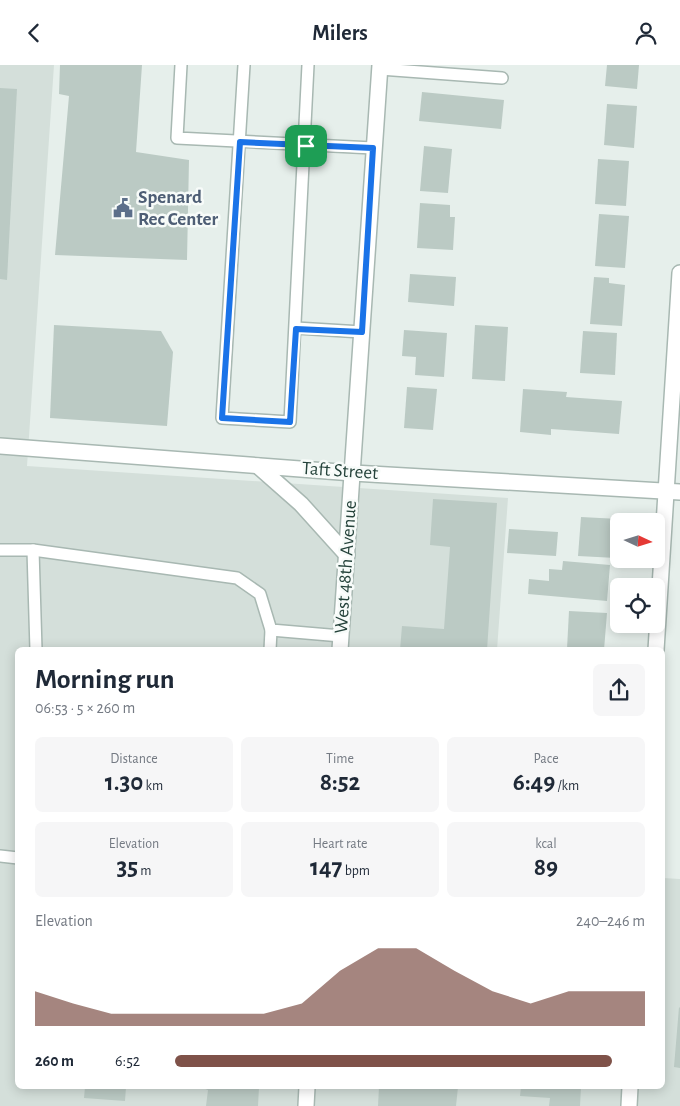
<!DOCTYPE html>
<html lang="en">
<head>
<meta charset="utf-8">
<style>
  :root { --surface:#fff; --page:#f6f6f7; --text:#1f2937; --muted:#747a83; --accent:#7f5249 }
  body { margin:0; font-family:"Alegreya Sans",sans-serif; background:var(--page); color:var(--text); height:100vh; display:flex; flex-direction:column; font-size:19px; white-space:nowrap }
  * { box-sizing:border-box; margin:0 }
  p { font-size:16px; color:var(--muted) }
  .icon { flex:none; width:28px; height:28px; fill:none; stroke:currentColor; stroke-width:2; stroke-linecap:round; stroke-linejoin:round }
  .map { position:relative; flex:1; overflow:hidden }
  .side { position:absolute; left:15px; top:582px; width:650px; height:442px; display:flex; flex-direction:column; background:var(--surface); border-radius:8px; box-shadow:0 2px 12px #0003 }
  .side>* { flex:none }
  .needle { width:32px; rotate:94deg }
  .tools { position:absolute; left:610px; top:448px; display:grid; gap:10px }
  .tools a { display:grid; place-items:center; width:55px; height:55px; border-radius:8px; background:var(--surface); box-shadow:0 2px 12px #0003; font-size:25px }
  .pin { position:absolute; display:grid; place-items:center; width:42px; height:42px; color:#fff; margin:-21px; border-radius:10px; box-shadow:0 2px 8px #0006 }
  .round { display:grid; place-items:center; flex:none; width:52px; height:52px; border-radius:8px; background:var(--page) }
  .head { display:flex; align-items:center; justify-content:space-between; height:85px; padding:0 20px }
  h1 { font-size:28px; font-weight:700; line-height:38px }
  .figures { display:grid; grid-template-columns:repeat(3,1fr); gap:8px; height:85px; padding:5px 20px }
  .figures div { display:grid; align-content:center; border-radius:8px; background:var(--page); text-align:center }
  .figures b { font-size:25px; font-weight:700 }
  .figures small { font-size:14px; font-weight:400 }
  .figures p { font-size:14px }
  .chart { height:140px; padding:10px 20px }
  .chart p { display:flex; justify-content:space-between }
  .chart svg { width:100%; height:90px; margin-top:5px; fill:var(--accent); opacity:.7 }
  ul { padding:0 20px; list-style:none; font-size:16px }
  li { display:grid; grid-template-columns:80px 60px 1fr; align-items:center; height:38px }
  li i { height:12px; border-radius:6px; background:var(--accent) }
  header { display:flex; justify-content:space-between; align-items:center; height:65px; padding:0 20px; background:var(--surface); font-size:22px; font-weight:700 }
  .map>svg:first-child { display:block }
</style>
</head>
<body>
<header><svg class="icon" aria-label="back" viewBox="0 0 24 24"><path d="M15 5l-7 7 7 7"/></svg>Milers<svg class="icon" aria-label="person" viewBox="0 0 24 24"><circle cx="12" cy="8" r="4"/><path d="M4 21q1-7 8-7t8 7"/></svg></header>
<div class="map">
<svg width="680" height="1041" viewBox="0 0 680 1041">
  <rect width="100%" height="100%" fill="#e6efeb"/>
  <path fill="#d4dfda" d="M 0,0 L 54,0 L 27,401 L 508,433 L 497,585 L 18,585 L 18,1022 L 662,1022 L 663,813 L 680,814 L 680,1041 L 0,1041 Z"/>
  <g fill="#bbcac4">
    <path d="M 60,0 L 142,0 L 136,87 L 189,95 L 187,195 L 55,190 L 69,31 L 59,29 Z"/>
    <path d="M 607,0 L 639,0 L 637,24 L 605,21 Z"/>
    <path d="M 0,23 L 17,24 L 7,215 L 0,214 Z"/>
    <path d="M 422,27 L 504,35 L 501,64 L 419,56 Z"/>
    <path d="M 607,39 L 637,41 L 634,83 L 604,80 Z"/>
    <path d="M 424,81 L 452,84 L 448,128 L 420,126 Z"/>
    <path d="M 598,94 L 629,96 L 626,141 L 595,139 Z"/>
    <path d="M 420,138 L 450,140 L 450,152 L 455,152 L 453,185 L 417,183 Z"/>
    <path d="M 599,149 L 629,151 L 625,203 L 595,201 Z"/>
    <path d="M 410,209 L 456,212 L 454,241 L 408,237 Z"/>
    <path d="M 594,212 L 609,213 L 609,218 L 625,220 L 622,261 L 590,259 Z"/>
    <path d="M 54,260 L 161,266 L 173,287 L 167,361 L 50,353 Z"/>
    <path d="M 475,260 L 508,262 L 505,316 L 472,314 Z"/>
    <path d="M 404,265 L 447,268 L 444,312 L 415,310 L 416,292 L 402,291 Z"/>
    <path d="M 583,266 L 617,268 L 615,310 L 580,308 Z"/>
    <path d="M 407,322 L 437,324 L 433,365 L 404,363 Z"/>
    <path d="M 523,324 L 567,327 L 566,332 L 622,336 L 619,369 L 551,364 L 551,370 L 520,367 Z"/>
    <path d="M 433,434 L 497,438 L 487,585 L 400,585 L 402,561 L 444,564 L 450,482 L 430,480 Z"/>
    <path d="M 581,452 L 619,454 L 616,493 L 578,491 Z"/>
    <path d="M 509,464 L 558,467 L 556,491 L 507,488 Z"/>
    <path d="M 563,496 L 610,500 L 607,536 L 528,529 L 529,514 L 549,516 L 549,504 L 562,505 Z"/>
    <path d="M 569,546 L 607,548 L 604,585 L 567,584 Z"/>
    <path d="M 679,942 L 680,943 L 680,1003 L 674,1002 Z"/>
    <path d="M 85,1022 L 126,1022 L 125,1036 L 84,1033 Z"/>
    <path d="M 200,1022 L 259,1022 L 258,1041 L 206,1041 L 208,1025 Z"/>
    <path d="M 379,1022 L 458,1022 L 456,1041 L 378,1041 Z"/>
    <path d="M 521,1022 L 581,1022 L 580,1041 L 549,1041 L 550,1033 L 520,1031 Z"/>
  </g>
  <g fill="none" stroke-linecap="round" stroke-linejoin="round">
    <defs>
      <g id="service">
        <path d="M 181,0 L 177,73 L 373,83"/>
        <path d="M 244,0 L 222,353 L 290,357 L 308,0"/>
        <path d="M 380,4 L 502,13"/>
        <path d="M 296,263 L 362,267"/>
        <path d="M 0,485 L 33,485 L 237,513 L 260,529 L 271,565 L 341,571"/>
        <path d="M 33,485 L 36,585"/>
        <path d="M 270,585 L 271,565"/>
        <path d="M 0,791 L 18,793"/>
      </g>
      <g id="minor">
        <path d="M 0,381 L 353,408 L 680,427"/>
        <path d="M 258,401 L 301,439 L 347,490"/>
        <path d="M 340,585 L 380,0"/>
        <path d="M 656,585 L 680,208"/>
        <path d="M 306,1041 L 307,1022"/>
        <path d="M 629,1041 L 630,1022"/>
      </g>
    </defs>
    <use href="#service" stroke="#a8b8b2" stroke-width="14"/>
    <use href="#minor" stroke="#a8b8b2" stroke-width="18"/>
    <use href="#service" stroke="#fff" stroke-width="11"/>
    <use href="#minor" stroke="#fff" stroke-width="15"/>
  </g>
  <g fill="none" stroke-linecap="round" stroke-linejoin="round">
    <defs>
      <path id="route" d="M 240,77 L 373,83 L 362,267 L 296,264 L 290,357 L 222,353 Z"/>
    </defs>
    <use href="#route" stroke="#fff" stroke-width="10"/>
    <use href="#route" stroke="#1a73e8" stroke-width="6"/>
  </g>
  <defs>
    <symbol id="civic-bare" viewBox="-9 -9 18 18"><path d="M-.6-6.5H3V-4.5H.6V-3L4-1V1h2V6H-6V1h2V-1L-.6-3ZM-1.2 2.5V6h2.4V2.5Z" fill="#5c6f8a" stroke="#f7fbf9" stroke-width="2.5" paint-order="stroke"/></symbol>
  </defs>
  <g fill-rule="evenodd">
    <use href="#civic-bare" x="109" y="129" width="28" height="28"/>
  </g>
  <g text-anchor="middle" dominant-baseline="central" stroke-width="5" stroke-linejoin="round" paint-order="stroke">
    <g font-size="19" font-weight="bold" fill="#4e5e75" stroke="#f7fbf9" text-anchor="start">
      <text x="138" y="132">Spenard<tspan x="138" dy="22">Rec Center</tspan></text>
    </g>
    <g font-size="19" fill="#24423a" stroke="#f7fbf9">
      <text transform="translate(340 406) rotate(4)">Taft Street</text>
      <text transform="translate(346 502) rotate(-86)">West 48th Avenue</text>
    </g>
  </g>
</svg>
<div class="tools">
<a><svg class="needle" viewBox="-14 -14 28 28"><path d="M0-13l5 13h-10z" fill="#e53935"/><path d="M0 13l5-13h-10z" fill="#747a83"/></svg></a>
<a><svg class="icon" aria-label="locate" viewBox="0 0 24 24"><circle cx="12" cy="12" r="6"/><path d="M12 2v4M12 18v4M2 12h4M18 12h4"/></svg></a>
</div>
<div class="pin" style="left:306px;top:81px;background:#1e9e55"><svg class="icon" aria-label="arrive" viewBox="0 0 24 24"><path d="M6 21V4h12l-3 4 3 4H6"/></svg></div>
<section class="side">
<div class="head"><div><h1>Morning run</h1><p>06:53 · 5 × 260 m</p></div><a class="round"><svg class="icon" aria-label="share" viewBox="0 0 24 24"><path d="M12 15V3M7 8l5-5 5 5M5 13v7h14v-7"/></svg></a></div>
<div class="figures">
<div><p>Distance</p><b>1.30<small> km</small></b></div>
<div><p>Time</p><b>8:52</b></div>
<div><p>Pace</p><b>6:49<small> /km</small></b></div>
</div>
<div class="figures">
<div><p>Elevation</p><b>35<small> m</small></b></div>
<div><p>Heart rate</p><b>147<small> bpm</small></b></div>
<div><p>kcal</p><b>89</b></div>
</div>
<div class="chart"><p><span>Elevation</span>240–246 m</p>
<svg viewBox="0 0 160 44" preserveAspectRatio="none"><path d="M0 44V27L10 33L20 38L30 38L40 38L50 38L60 38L70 33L80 17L90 6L100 6L110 17L120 27L130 33L140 27L150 27L160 27V44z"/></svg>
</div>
<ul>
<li><b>260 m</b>6:52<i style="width:93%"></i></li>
</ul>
</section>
</div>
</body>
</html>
